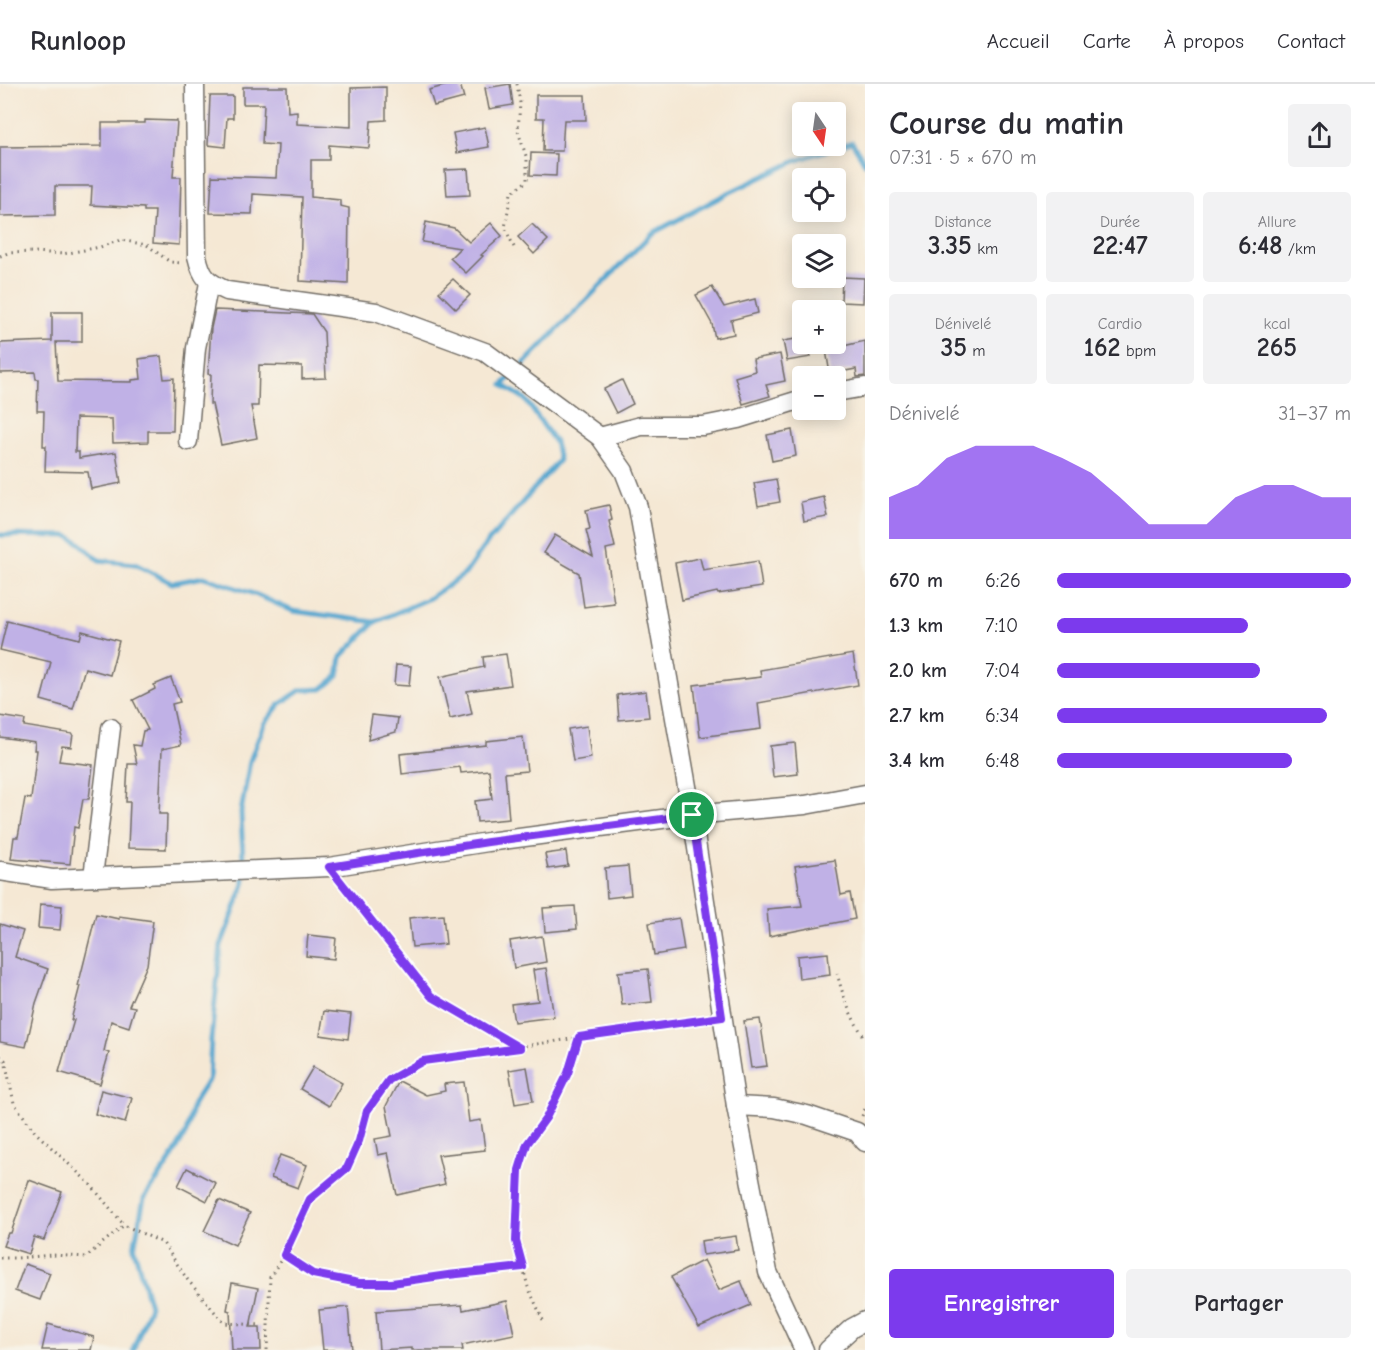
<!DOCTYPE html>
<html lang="fr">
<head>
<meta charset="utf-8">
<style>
  :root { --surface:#fff; --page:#f2f2f3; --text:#2b2b33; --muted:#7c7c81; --line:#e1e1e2; --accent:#7c3aed }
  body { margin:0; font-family:"Comic Neue",sans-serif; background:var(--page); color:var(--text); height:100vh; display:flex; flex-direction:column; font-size:22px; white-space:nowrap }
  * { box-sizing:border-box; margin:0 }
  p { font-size:20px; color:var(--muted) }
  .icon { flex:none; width:33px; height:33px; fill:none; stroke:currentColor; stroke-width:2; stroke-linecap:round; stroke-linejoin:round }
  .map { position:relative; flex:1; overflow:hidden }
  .details { display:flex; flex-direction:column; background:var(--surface); width:510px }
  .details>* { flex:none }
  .needle { width:39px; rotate:167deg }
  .fabs { position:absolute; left:792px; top:18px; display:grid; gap:12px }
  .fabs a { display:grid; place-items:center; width:54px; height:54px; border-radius:6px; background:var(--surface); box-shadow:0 3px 15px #0003; font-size:30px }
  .pin { position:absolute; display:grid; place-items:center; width:51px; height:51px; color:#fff; margin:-26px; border:3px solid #fff; border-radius:50%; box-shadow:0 2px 6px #0007 }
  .round { display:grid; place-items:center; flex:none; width:63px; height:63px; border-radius:6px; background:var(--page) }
  .headline { display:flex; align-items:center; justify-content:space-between; height:102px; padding:0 24px }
  h1 { font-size:33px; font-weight:600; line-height:45px }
  .metrics { display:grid; grid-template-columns:repeat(3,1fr); gap:9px; height:102px; padding:6px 24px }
  .metrics div { display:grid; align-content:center; border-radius:6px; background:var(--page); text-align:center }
  .metrics b { font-size:26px; font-weight:600 }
  .metrics small { font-size:16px; font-weight:400 }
  .metrics p { font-size:16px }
  .chart { height:168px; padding:12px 24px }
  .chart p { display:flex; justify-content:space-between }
  .chart svg { width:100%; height:108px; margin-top:6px; fill:var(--accent); opacity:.7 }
  .button { display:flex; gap:12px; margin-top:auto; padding:12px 24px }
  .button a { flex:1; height:69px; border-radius:6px; background:var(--accent); color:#fff; font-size:24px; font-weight:600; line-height:69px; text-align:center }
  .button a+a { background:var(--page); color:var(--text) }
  ul { padding:0 24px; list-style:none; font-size:20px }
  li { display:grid; grid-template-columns:96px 72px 1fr; align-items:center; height:45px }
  li i { height:15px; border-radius:8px; background:var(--accent) }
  header { display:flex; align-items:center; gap:36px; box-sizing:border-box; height:84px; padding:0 30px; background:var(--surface); border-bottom:2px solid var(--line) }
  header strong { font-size:28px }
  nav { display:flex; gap:33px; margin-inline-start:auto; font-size:21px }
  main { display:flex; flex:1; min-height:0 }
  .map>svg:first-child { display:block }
</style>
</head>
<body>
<header>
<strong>Runloop</strong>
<nav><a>Accueil</a><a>Carte</a><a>À propos</a><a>Contact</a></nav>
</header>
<main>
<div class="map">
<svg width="865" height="1266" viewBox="0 0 865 1266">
  <rect width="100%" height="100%" fill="#f7f3e8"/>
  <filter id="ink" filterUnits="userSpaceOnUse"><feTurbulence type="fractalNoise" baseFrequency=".0167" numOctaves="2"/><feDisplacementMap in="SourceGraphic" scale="12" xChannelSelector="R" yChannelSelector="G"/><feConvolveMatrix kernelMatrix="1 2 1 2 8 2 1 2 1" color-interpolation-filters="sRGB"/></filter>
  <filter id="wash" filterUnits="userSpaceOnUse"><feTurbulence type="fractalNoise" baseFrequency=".008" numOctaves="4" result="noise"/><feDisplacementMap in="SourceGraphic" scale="24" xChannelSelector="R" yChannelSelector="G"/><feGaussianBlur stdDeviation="1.35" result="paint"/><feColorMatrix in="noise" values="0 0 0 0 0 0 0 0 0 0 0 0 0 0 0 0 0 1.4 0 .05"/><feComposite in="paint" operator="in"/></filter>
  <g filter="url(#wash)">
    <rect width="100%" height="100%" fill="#f5e8d4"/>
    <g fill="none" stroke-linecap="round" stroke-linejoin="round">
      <g stroke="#55a6cf" stroke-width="5">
        <path d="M 0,451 L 68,452 L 80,459 L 99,476 L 135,480 L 172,499 L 204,493 L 257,511 L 293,527 L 375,538"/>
        <path d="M 133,1266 L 150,1222 L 134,1164 L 144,1115 L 170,1077 L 186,1049 L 193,1020 L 209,995 L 211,955 L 221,861 L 244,800 L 241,728 L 250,677 L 264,640 L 280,620 L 301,606 L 322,605 L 338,592 L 341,573 L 375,538 L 428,515 L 465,490 L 482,465 L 559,376 L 555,358 L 525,315 L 503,301 L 651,150 L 728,109 L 796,77 L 852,58 L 865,79"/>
      </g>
    </g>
    <g id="blocks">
      <g fill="#c0b1e6">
        <path d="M 451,0 L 460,0 L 464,14 L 434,22 L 429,6 Z"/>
        <path d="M 510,0 L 513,21 L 489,25 L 485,4 Z"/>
        <path d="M 243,3 L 287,3 L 288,28 L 297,27 L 297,40 L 351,43 L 351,4 L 386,3 L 386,36 L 371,37 L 369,64 L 329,61 L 329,76 L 311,76 L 311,113 L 340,116 L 340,122 L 349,124 L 348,200 L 300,197 L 302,113 L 253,110 L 252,130 L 210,129 L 212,92 L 276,94 L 278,61 L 262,60 L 264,20 L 243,20 Z"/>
        <path d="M 536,11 L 585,11 L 586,36 L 564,36 L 562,67 L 543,67 L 544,34 L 536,34 Z"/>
        <path d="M 210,12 L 233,12 L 233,34 L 227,34 L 225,63 L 208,61 Z"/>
        <path d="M 145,36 L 177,37 L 173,93 L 181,93 L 179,161 L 153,159 L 155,127 L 144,127 L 144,124 L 91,121 L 92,102 L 55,102 L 55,131 L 0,132 L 0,63 L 102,62 L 102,39 L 145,39 Z"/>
        <path d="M 485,43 L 489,63 L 457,69 L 453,49 Z"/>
        <path d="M 531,69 L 557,70 L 556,92 L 530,91 Z"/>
        <path d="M 468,85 L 470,111 L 447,112 L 445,86 Z"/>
        <path d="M 426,138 L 454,144 L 469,158 L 491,139 L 502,152 L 481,171 L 483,172 L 466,189 L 450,174 L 460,164 L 422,158 Z"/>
        <path d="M 532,140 L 548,156 L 534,170 L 518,153 Z"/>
        <path d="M 842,193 L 864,194 L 863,219 L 841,218 Z"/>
        <path d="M 453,195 L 470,211 L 456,225 L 439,208 Z"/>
        <path d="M 712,203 L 724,223 L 755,215 L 758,229 L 731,236 L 734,250 L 715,254 L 712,240 L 696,211 Z"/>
        <path d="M 215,226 L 312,230 L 324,248 L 326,294 L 302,295 L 302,282 L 259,281 L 258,322 L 251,322 L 257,354 L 221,361 L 212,320 L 210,320 L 211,290 L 208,290 L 211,244 Z"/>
        <path d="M 52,228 L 82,228 L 82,258 L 56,258 L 58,297 L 132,298 L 132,296 L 141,295 L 139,275 L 161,272 L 164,295 L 174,294 L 173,347 L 148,347 L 148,358 L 113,359 L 112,335 L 76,334 L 75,368 L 79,368 L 79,374 L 116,368 L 121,399 L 91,405 L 88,388 L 45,387 L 46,362 L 43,362 L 44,327 L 37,327 L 38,295 L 36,295 L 35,288 L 0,289 L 0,259 L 52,257 Z"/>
        <path d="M 802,254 L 802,260 L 808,260 L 811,273 L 787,277 L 783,257 Z"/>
        <path d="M 865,257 L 865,292 L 857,293 L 856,285 L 830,290 L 826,266 Z"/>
        <path d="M 780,270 L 785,297 L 766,301 L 770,312 L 743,320 L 735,293 L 755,287 L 753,275 Z"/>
        <path d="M 622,296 L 633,320 L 616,329 L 604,305 Z"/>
        <path d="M 792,346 L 796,372 L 772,377 L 767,351 Z"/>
        <path d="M 776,395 L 780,418 L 758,422 L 754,399 Z"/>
        <path d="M 824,413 L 828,433 L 804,437 L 801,418 Z"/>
        <path d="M 609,421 L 612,436 L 609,437 L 615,463 L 606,465 L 614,519 L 584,523 L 579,489 L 544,469 L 555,451 L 593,473 L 586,446 L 590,445 L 586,426 Z"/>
        <path d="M 700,474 L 703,486 L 758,477 L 762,503 L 718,510 L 717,508 L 682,516 L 675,479 Z"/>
        <path d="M 7,537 L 80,555 L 82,547 L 119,557 L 110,591 L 85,584 L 73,625 L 41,616 L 51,578 L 0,566 Z"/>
        <path d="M 506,570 L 511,601 L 467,607 L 472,630 L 450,635 L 440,593 L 484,583 L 483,573 Z"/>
        <path d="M 853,570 L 858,601 L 758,619 L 761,645 L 700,653 L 694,601 L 761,593 L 760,586 Z"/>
        <path d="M 396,581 L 411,582 L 409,602 L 394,601 Z"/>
        <path d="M 171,594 L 180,618 L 172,620 L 181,661 L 162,665 L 159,730 L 167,730 L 166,765 L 128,764 L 130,718 L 126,718 L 128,680 L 137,680 L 133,661 L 140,662 L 143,647 L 148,646 L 133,616 L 155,605 L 154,601 Z"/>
        <path d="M 646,607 L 649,633 L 619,636 L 617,611 Z"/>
        <path d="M 372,631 L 398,634 L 396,648 L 368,656 Z"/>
        <path d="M 0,632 L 25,636 L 24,642 L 73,650 L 71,663 L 62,662 L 59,677 L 93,681 L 89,715 L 83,715 L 78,744 L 74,743 L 70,780 L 11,775 L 14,753 L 18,753 L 25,714 L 31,715 L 37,666 L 34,666 L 35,658 L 0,653 Z"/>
        <path d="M 587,642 L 591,674 L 573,677 L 568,645 Z"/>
        <path d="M 523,653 L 527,687 L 505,689 L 509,735 L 477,738 L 475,717 L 492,715 L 489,686 L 461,689 L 460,683 L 402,690 L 400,670 L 486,661 L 486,657 Z"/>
        <path d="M 795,659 L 798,690 L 773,693 L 770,662 Z"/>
        <path d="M 566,767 L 568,782 L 548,785 L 545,770 Z"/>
        <path d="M 835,776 L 841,811 L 850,809 L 855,835 L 769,852 L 767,825 L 802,822 L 795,782 Z"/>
        <path d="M 628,782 L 631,811 L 607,814 L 605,784 Z"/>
        <path d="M 40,820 L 62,822 L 60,846 L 38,844 Z"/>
        <path d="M 575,822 L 577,845 L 545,848 L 543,824 Z"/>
        <path d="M 96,830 L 119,835 L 119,832 L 153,837 L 147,881 L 129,922 L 135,923 L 129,943 L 111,937 L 104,967 L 109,969 L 100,1000 L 59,988 L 74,936 L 71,936 L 80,902 L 78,902 Z"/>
        <path d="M 443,831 L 446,860 L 412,863 L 409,834 Z"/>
        <path d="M 679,834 L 684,866 L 654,871 L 649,839 Z"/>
        <path d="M 0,840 L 23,847 L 15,873 L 48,885 L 36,919 L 26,963 L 0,958 Z"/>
        <path d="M 308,851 L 336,854 L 334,875 L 306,872 Z"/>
        <path d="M 542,852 L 546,878 L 514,884 L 510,857 Z"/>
        <path d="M 828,869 L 830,891 L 799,895 L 797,872 Z"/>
        <path d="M 546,884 L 554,933 L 514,938 L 511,920 L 538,917 L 533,886 Z"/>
        <path d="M 648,885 L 652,918 L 622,921 L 618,888 Z"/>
        <path d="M 324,927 L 351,930 L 348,955 L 320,951 Z"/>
        <path d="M 760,935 L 767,982 L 751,984 L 744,937 Z"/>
        <path d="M 313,983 L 342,999 L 329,1022 L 300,1005 Z"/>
        <path d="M 527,983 L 533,1017 L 515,1020 L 509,986 Z"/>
        <path d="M 399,997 L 426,1011 L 445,1007 L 444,1000 L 464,998 L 469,1038 L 481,1036 L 485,1066 L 438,1071 L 445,1100 L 397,1111 L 388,1069 L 378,1071 L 375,1055 L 392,1052 L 386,1022 Z"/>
        <path d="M 101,1006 L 132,1014 L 125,1039 L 95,1030 Z"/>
        <path d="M 280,1071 L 307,1081 L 298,1104 L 271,1094 Z"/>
        <path d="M 187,1084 L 216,1099 L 207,1117 L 178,1102 Z"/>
        <path d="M 29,1096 L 62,1108 L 44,1156 L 34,1153 L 29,1170 L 3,1162 L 8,1149 L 11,1149 Z"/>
        <path d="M 219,1116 L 250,1129 L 235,1161 L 204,1147 Z"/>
        <path d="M 736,1152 L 738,1166 L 703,1171 L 701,1157 Z"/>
        <path d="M 704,1176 L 719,1206 L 741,1197 L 751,1221 L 699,1243 L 671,1193 Z"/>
        <path d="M 25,1180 L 50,1189 L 40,1216 L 15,1207 Z"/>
        <path d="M 232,1199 L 258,1204 L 250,1243 L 260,1243 L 261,1266 L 232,1266 L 230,1227 L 227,1226 Z"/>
        <path d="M 507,1217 L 514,1250 L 462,1261 L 463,1266 L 412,1266 L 412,1264 L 379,1266 L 376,1227 L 462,1221 L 463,1226 Z"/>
        <path d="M 348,1223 L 352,1266 L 323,1266 L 319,1226 Z"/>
        <path d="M 48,1240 L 94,1253 L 91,1266 L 42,1266 Z"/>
      </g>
    </g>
  </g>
  <g filter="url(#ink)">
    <use href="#blocks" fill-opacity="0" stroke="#726d66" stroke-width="1.5"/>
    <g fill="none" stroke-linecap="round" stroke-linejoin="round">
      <defs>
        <g id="minor">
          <path d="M 195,0 L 197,172 C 202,194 207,198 227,207 L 376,228 L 485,268 L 600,353 L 624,387 L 638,423 L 692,731 L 736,1022 L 768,1188 L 804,1266"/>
          <path d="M 836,308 L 865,303"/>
          <path d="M 600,353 L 641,342 L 703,342 L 738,335 L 802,315"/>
          <path d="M 188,357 L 196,264 L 209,199"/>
          <path d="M 0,787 L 52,795 L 329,783 L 488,758 L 692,731 L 805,721 L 865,710"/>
          <path d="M 93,793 L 111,644"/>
          <path d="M 736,1022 L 774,1024 L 807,1031 L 857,1048 L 865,1058"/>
          <path d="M 828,1266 L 852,1244 L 865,1237"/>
        </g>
      </defs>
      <use href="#minor" stroke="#726d66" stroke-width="21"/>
      <g stroke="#726d66" stroke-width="3" stroke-dasharray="1.5 4.5" stroke-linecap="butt">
        <path d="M 514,163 L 505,144 L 511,109 L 527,97 L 527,75 L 518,47 L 520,19 L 517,0"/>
        <path d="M 0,172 L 8,169 L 34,168 L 63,170 L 100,163 L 121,156 L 147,161 L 170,178 L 182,179"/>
        <path d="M 341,799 L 431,912 L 518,963"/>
        <path d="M 837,889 C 843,913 851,934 865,954"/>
        <path d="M 0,972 L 5,976 L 14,1019 L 35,1048 L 90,1100 L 124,1141"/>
        <path d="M 862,1032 L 865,1025"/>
        <path d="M 284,1171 L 313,1190 L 359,1199 L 392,1199 L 448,1190 L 523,1183"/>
        <path d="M 0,1174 L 18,1174 L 52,1171 L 86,1173 L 124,1141 L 163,1159 L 187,1195 L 224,1239 L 261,1241"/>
        <path d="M 543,1236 L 528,1203 L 516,1157 L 519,1086 L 527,1060 L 546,1034 L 568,989 L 579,953"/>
        <path d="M 267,1266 L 270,1193 L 284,1171 L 310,1115 L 347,1084 L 359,1057 L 367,1027 L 389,996 L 423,977 L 705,935"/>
      </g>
      <use href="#minor" stroke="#fff" stroke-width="18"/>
    </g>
  </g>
  <g fill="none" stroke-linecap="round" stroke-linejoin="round" filter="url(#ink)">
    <defs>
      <path id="route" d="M 692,731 L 722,933 L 579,953 L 568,989 L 546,1034 L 527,1060 L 519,1086 L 516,1157 L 523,1183 L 448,1191 L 392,1199 L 359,1199 L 313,1190 L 284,1171 L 310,1115 L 347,1084 L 359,1057 L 367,1027 L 389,996 L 423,977 L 520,964 L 431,912 L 329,783 L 488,758 Z"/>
    </defs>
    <use href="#route" stroke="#fff" stroke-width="12"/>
    <use href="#route" stroke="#7c3aed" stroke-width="8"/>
  </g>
</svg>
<div class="fabs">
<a><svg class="needle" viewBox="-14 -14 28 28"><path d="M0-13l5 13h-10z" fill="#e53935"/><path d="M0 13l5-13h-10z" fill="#7c7c81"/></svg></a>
<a><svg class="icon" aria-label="locate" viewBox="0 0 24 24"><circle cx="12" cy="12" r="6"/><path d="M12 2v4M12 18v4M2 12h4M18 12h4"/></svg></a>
<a><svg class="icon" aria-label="layers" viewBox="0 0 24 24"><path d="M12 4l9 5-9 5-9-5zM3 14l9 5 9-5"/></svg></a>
<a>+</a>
<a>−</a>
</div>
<div class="pin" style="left:692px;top:731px;background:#1e9e55"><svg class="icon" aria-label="arrive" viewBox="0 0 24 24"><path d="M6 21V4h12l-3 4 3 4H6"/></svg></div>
</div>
<section class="details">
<div class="headline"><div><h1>Course du matin</h1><p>07:31 · 5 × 670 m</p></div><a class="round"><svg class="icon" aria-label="share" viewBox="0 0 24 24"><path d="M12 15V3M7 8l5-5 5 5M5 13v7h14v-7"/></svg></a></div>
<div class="metrics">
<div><p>Distance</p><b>3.35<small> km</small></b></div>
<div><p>Durée</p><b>22:47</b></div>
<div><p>Allure</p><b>6:48<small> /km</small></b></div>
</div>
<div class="metrics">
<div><p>Dénivelé</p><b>35<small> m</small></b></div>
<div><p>Cardio</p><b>162<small> bpm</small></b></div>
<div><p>kcal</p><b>265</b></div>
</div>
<div class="chart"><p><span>Dénivelé</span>31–37 m</p>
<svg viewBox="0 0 160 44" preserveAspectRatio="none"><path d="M0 44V27L10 22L20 11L30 6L40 6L50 6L60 11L70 17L80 27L90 38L100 38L110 38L120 27L130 22L140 22L150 27L160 27V44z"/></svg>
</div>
<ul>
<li><b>670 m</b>6:26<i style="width:100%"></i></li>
<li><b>1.3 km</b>7:10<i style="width:65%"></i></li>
<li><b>2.0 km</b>7:04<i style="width:69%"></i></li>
<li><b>2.7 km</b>6:34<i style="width:92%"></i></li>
<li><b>3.4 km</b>6:48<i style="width:80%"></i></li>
</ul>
<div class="button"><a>Enregistrer</a><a>Partager</a></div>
</section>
</main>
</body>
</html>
